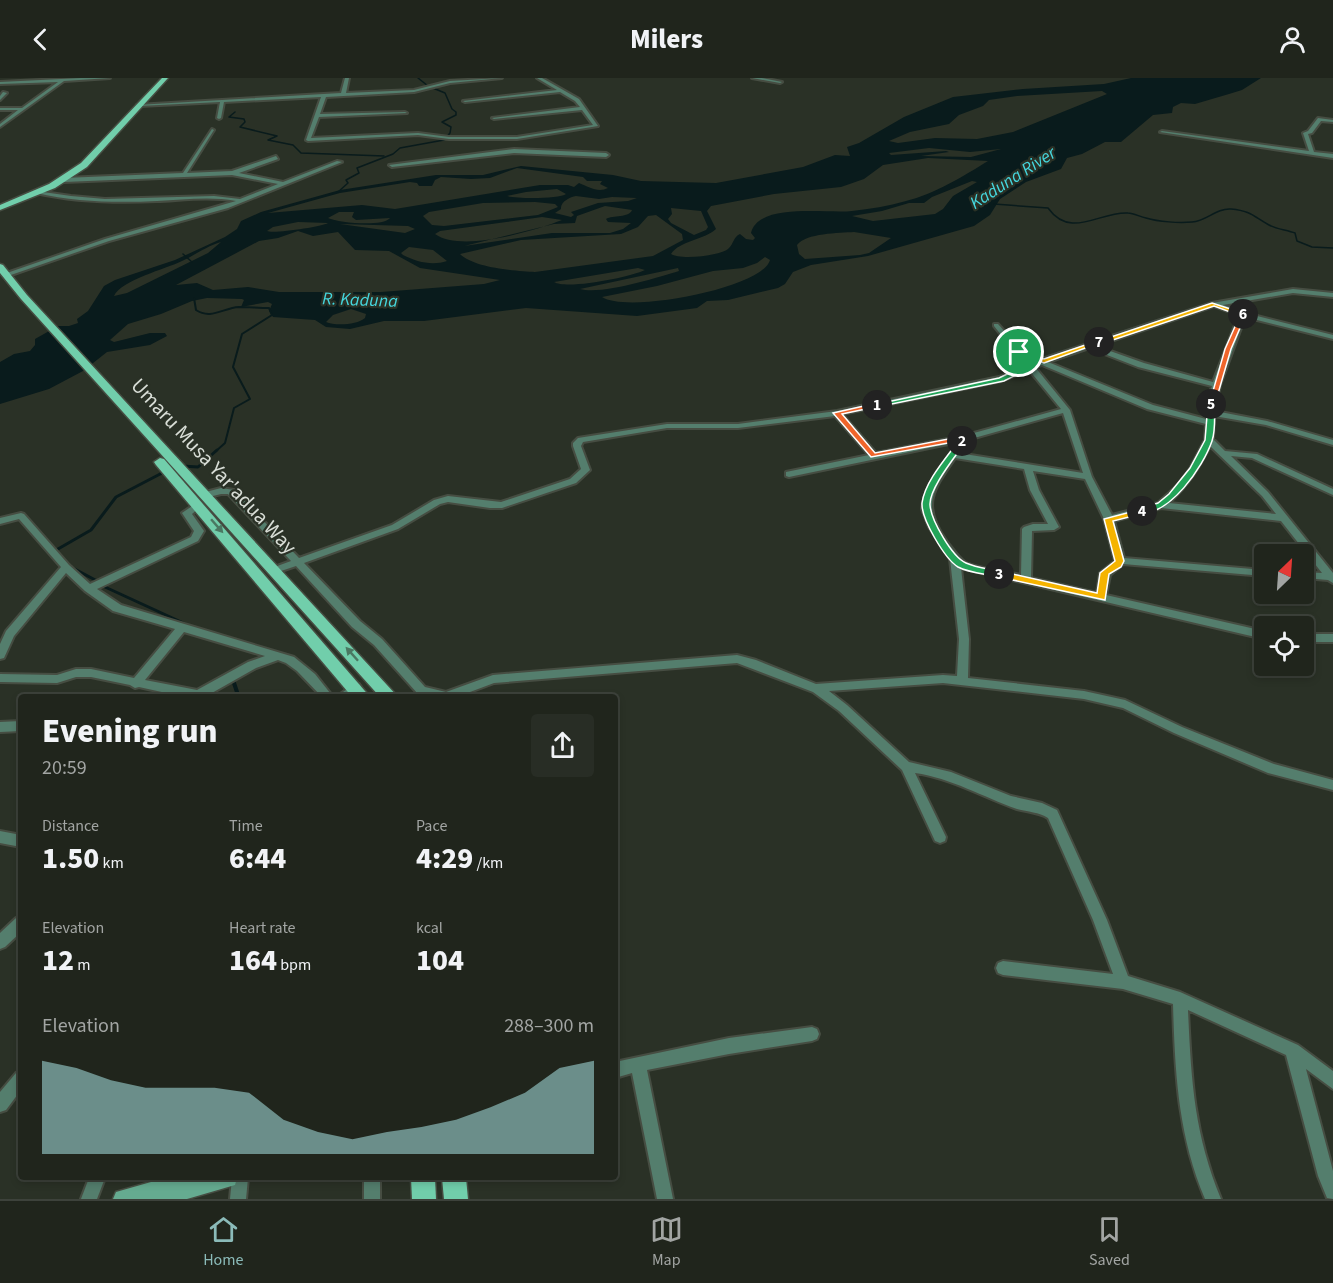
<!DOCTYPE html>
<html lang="en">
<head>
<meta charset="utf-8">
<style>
  :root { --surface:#20251c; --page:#282d25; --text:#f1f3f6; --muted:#a2a5a3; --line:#3d423b; --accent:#8bbbb9 }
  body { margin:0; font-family:"Source Sans 3",sans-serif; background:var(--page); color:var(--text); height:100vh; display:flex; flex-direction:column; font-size:22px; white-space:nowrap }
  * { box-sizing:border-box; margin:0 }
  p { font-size:20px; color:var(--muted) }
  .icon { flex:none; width:33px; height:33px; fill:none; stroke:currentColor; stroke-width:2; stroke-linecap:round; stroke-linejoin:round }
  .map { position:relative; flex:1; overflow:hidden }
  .panel { position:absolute; left:18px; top:616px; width:600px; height:486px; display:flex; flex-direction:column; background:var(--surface); border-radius:6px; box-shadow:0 3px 9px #0003,0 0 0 2px var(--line) }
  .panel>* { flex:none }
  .needle { width:39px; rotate:25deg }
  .buttons { position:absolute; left:1254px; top:466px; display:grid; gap:12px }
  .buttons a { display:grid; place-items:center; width:60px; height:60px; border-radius:6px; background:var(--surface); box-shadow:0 3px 9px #0003,0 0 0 2px var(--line); font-size:30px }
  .pin { position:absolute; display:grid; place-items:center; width:51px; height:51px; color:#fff; margin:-26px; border:3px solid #fff; border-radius:50%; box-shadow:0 2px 6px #0007 }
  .km { position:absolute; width:30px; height:30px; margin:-15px; border-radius:50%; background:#222; color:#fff; font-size:16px; line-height:30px; text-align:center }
  .round { display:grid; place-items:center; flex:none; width:63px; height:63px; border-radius:6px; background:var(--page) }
  .head { display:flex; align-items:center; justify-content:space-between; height:102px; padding:0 24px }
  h1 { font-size:33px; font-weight:800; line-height:45px }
  .figures { display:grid; grid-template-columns:repeat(3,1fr); gap:9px; height:102px; padding:6px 24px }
  .figures div { display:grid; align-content:center }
  .figures b { font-size:30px; font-weight:800 }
  .figures small { font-size:16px; font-weight:400 }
  .figures p { font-size:16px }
  .chart { height:168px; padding:12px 24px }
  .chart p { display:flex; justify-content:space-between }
  .chart svg { width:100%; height:108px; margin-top:6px; fill:var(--accent); opacity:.7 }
  header { display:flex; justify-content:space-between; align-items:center; height:78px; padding:0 24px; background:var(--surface); font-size:27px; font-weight:800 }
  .menu { display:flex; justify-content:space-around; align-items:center; height:84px; border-top:2px solid var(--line); background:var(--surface); font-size:16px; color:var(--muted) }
  .menu a { display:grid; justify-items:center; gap:3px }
  .menu .selected { color:var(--accent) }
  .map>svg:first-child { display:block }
</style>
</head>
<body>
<header><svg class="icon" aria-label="back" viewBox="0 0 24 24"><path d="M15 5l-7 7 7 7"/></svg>Milers<svg class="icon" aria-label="person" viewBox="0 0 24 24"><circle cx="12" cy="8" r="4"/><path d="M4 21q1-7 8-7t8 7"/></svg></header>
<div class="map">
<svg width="1333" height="1121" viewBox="0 0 1333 1121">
  <rect width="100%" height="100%" fill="#2a3126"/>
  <path fill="#091b1c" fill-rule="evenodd" d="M 1131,0 L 1261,0 L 1242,12 L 1229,16 L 1195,26 L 1181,25 L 1173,29 L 1172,35 L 1153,37 L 1121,64 L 1105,64 L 1082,76 L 1067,80 L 1061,91 L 1026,104 L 1000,121 L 990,137 L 974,148 L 868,178 L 811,187 L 793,194 L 785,206 L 778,210 L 728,222 L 707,223 L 697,230 L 637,238 L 526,230 L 424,243 L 384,243 L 350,251 L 326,249 L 315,242 L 273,239 L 269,233 L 272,226 L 268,224 L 241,229 L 244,222 L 242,221 L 207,220 L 192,223 L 161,236 L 128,246 L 110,262 L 114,264 L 150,255 L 165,255 L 167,258 L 150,267 L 107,274 L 83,293 L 49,311 L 0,326 L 0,284 L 14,276 L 30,273 L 35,267 L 35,261 L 58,248 L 69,248 L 78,245 L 77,241 L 88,233 L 104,208 L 115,202 L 175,182 L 225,159 L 237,151 L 241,143 L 261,134 L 340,112 L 436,97 L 483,97 L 521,88 L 613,97 L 641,103 L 716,105 L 803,89 L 835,77 L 850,78 L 847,69 L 859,65 L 904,39 L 953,19 L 1023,11 L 1104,6 ZM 1102,13 L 1107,16 L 1013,54 L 977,61 L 935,60 L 898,65 L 889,63 L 910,54 L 949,46 L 959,37 L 983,28 L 989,22 L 1017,18 ZM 929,70 L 970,74 L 1001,71 L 971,79 L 921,78 L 949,74 L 946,73 L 891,77 L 889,75 ZM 928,80 L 988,83 C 964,98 934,116 906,123 C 888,128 870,131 852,133 C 828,136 758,124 751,155 L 755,160 L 753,162 L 746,161 L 740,156 C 733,159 734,166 728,171 C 719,178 680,182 671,176 C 679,163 704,162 716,151 L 707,133 L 711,128 L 774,116 L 841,109 L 864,101 L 883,87 ZM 517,90 L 583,99 L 587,103 L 602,103 L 600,106 L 608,110 C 598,115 589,109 579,105 L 574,109 L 568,107 L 540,107 L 395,131 L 362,127 L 268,135 L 340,115 L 410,104 L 417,105 L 419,108 L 432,108 L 435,102 L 441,99 L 471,101 L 490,100 ZM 972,103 L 977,104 L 953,118 L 943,131 L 935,136 L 873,143 L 852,138 L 882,133 L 909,125 L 924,125 L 932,119 ZM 557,111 L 566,116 C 560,121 516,121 507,118 L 526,114 ZM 576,118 L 599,121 L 612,119 L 637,120 L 628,123 L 598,125 L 571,134 L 574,137 L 571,139 L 555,135 L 561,131 C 560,124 570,119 576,118 ZM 535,124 L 555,126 L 558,129 L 538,137 L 444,148 L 432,147 L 423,138 L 429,134 L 483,125 ZM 605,128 L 632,132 C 629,140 613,137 606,141 L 608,144 L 631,145 L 623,151 L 610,155 L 552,155 L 464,168 L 554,146 L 575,145 L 577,138 ZM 671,130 L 701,133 L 708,149 L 706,152 L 694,157 L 671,145 L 668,141 L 672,136 ZM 339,134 L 354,134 L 352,139 L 356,142 L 390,140 C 383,149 339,145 328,140 ZM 656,137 L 682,156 L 683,162 L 653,178 L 535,194 C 516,193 474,190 460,176 L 521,162 L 621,156 L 638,149 L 648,138 ZM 542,139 L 562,142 C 534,153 461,175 435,156 L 440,153 ZM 298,144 L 328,145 C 321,149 273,156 267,153 L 273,149 ZM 340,146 L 408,148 L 415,151 L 405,155 ZM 298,153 L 313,158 L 338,154 L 355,172 L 389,173 L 420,190 L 500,202 L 484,206 L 381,214 L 279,214 L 248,209 L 213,212 L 197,205 L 176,207 L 259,163 L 278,160 ZM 854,154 L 891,160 L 869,175 L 860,177 L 805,181 L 799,176 L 797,167 C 806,155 839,155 854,154 ZM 221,164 L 208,175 L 127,215 L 114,218 C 121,202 166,191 182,183 C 195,177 207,168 221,164 ZM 409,169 L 433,172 L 447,183 C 432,188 417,184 403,177 L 401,175 ZM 765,179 L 770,182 C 763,210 627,236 602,219 L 657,208 L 713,193 L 743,190 L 757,185 ZM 638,190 L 645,192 C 631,199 567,212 554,204 ZM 678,190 L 679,193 C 656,200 602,217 580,211 ZM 351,231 L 366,236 L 365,240 C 357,247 335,248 326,244 L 333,237 Z"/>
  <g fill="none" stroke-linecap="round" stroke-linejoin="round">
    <g stroke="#091b1c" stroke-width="1.5">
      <path d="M 235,34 L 229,39 L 244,41 L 245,44 L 240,49 L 277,58 L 268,62 L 293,67 L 301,75 L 384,78"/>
      <path d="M 338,114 L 348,105 L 346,102 L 359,95 L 357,90 L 393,76 L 400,70 L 444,62 L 450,55 L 451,49 L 442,44 L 456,37 L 456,34 L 452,31 L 445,15 L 428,8 L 418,0"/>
      <path d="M 994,126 L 1048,130 C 1071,162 1100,133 1128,135 C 1134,135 1140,139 1146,140 C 1159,144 1179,145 1192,144 C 1207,143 1216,130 1231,131 C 1251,133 1253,138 1269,147 C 1276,151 1287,152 1295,155 L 1297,163 L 1312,169 L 1333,170"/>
      <path d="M 183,176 L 192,184"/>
    </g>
    <path stroke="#091b1c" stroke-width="2" d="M 194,220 L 196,232 C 211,242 223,230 239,229 C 249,229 259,230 269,230 L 272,237 L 242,256 L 233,289 L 250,321 L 234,330 L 225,365 L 215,374"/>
    <g stroke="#091b1c" stroke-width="3">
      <path d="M 182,388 L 198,389 L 217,372"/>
      <path d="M 58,471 L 91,452 L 116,419 L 164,394"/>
      <path d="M 69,488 L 99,504"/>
      <path d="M 105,509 L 192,549"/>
    </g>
    <path stroke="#091b1c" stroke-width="4" d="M 233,602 L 239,620"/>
    <defs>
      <g id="minor">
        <path d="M 81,0 L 110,0 L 64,3 L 0,49 L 0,46 L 18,32 L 0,32 L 0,30 L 22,30 L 58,4 L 0,6 L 0,4 Z"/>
        <path d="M 345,0 L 349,0 L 346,15 L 414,12 L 450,3 L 502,0 L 450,5 L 414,14 L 326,19 L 320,36 L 405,34 L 407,35 L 319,39 L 311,60 L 418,55 L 449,59 L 517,59 L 593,47 L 582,32 L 494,41 L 492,40 L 580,29 L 575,23 L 560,14 L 465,24 L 463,23 L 557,12 L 537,0 L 542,0 L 579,21 L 598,48 L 517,61 L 449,61 L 418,57 L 308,63 L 306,62 L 321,19 L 224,24 L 221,40 L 219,41 L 217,40 L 220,24 L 139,28 L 137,27 L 341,15 Z"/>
        <path d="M 752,0 L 762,0 L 782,4 L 780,5 Z"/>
        <path d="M 3,14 L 7,15 L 0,22 L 0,18 Z"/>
        <path d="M 1318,40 L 1333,42 L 1333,44 L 1321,43 L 1312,55 L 1308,56 L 1314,74 L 1333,76 L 1333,80 L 1160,54 L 1162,53 L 1309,73 L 1303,55 L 1308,53 Z"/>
        <path d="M 212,51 L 214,52 L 187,95 L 232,93 L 276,78 L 278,81 L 239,95 L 283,104 L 337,83 L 342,84 L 228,130 L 109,163 L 8,198 L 4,198 L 4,196 L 105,161 L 236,123 C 210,118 182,122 157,123 C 116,125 76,124 36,115 L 36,113 L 71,118 L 105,121 L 214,118 L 240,121 L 278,106 L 232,97 L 64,104 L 61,102 L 64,100 L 183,95 Z"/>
        <path d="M 514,71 L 606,75 L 609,77 L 606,79 L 514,75 L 392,89 L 389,87 Z"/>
        <path d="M 1293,211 L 1333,215 L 1333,219 L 1293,215 L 1223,227 L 1245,235 L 1333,257 L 1333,261 L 1245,239 L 1220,307 L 1215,333 L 1267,343 L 1333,362 L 1333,367 L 1266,347 L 1214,338 L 1213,361 L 1225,373 L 1257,376 L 1333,411 L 1333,417 L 1252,380 L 1231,378 L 1268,414 L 1333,495 L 1333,505 L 1328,502 L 1304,500 L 1304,494 L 1322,495 L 1281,443 L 1161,430 L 1114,443 L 1124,480 L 1264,492 L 1264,498 L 1123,486 L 1110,497 L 1106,517 L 1264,553 L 1264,561 L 961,490 L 969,561 L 968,600 L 1084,613 L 1125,622 L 1182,649 L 1274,686 L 1333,702 L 1333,712 L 1268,695 L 1174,655 L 1123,630 L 1084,621 L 943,605 L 829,613 L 847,627 L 909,684 L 951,694 L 1011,718 L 1042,725 L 1057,732 L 1107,842 L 1128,898 L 1180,914 L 1298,967 L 1333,993 L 1333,1011 L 1306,991 L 1333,1093 L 1333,1121 L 1327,1120 L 1318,1098 L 1286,977 L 1188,932 C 1191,1001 1194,1056 1221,1121 L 1205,1121 C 1178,1057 1175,995 1173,926 L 1123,911 L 1003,897 L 998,895 L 996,890 L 998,885 L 1003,883 L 1113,896 L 1093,842 L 1048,740 C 1039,734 1028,734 1017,731 C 983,719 951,700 915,695 L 946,759 L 945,763 L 940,765 L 935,763 L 902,692 L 839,633 L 813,614 L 737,585 L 494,605 L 454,620 L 433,620 L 422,617 L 418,616 L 374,567 L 352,549 L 296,488 L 275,495 L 272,494 L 270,492 L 272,490 L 291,483 L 228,416 L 221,416 L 205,420 L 201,417 L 202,415 L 221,410 L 234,412 L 299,480 L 392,447 L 434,422 L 448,418 L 501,424 L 570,401 L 581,391 L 573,368 L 573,365 L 578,360 L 667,346 L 738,346 L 837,333 L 999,299 L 1026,288 L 994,248 L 994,246 L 998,246 L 1021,272 L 1042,281 L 1212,225 ZM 1214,228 L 1239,237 L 1213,304 L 1144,285 L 1096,268 ZM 1089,270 L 1138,289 L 1212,308 L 1207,325 L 1206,341 L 1153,327 L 1048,284 ZM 1027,280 L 1036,284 L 1032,286 ZM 1042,287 L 1147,331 L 1206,346 L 1205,362 L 1190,391 L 1178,407 L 1158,425 L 1112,437 L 1092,399 L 1070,332 L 1035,289 ZM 1029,292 L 1061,331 L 963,358 L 876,375 L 842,336 L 1001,303 ZM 1063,335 L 1083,395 L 958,375 L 967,362 ZM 835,338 L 869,377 L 786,394 L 786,398 L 789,399 L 958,364 L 929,407 L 923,424 L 922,431 L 929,449 L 950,481 L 959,561 L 957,598 L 943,597 L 816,606 L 756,582 L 737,577 L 493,597 L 446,614 L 425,609 L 382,561 L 360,543 L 304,485 L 398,451 L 440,426 L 448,424 L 490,430 L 502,430 L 576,405 L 590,392 L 581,368 L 583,364 L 667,350 L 738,350 ZM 1210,368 L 1262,418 L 1276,436 L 1169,425 C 1188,407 1198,391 1210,368 ZM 955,380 L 1024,391 L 1030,412 L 1048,446 L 1033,446 L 1024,449 L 1022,451 L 1021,497 C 1008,494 977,490 966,485 C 959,481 952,470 947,464 C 921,428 932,413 955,380 ZM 1033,393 L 1085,401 L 1104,441 L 1115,483 L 1100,495 L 1097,515 L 1031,500 L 1032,453 L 1054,452 L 1059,449 L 1039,412 Z"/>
        <path d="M 198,424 L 202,427 L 192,436 L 204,453 L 198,463 L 97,511 L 121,527 L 294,579 L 315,596 L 334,620 L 323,620 L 297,593 L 286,585 L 278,582 L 256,590 L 203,620 L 189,620 L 139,609 L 135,610 L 130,607 L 91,599 L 76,599 L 57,605 L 0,604 L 0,596 L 57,597 L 76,591 L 91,591 L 134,600 L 175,551 L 113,533 L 85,513 L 66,495 L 14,558 L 4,580 L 0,581 L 0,566 L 6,553 L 61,489 L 19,441 L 0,446 L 0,440 L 21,435 L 24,436 L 69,487 L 90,506 L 191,459 L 194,453 L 182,435 ZM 184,554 L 265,578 L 248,584 L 197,612 L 145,602 Z"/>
        <rect x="1304" y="556" width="29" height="8"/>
        <path d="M 355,605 L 359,606 L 361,609 L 349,620 L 335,620 Z"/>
        <path d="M 21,643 L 21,653 L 0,654 L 0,644 Z"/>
        <path d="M 0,753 L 21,757 L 21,769 L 0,765 Z"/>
        <path d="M 21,838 L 21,854 L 5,869 L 0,871 L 0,855 L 16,840 Z"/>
        <path d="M 812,949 L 817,951 L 819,956 L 817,961 L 812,963 L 729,976 L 647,992 L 673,1121 L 657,1121 L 632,995 L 615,1000 L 615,984 L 729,960 Z"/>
        <path d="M 21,992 L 21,1012 L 6,1032 L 0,1034 L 0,1014 L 16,995 Z"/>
        <path d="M 89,1100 L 105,1100 L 97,1121 L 81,1121 Z"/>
        <path d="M 232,1100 L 248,1100 L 246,1121 L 230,1121 Z"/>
        <rect x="364" y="1100" width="16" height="21"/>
      </g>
      <path id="secondary" d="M 165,1100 L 237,1100 L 235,1107 L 187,1121 L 113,1121 L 116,1114 Z"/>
      <g id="primary">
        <path d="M 162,0 L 168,0 L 87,89 L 55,110 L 0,132 L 0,127 L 49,106 L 81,85 Z"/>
        <path d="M 0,186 L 3,187 L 27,217 L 399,620 L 381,620 L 21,221 L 0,195 Z"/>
        <path d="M 160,380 L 164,381 L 371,620 L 353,620 L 156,387 L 154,384 Z"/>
        <path d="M 411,1100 L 435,1100 L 436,1121 L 412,1121 Z"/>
        <path d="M 442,1100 L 466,1100 L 468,1121 L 444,1121 Z"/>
      </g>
    </defs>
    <use href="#minor" stroke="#464d42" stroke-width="4"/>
    <use href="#secondary" stroke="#464d42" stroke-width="3"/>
    <use href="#primary" stroke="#464d42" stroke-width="3"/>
    <use href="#minor" fill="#547e6d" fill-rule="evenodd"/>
    <use href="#secondary" fill="#65ab90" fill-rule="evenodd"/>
    <use href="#primary" fill="#71ceab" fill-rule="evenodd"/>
  </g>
  <defs><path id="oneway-solid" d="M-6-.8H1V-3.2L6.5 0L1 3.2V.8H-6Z" transform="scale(1.5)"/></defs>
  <g fill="#4a7862">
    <use href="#oneway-solid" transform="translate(217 448) rotate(49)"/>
    <use href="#oneway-solid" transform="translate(352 576) rotate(-132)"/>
  </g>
  <path fill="#22a559" stroke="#fff" stroke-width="1.5" d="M 1017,273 L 1021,273 L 1034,288 L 1004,303 L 877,329 L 873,327 L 999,300 L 1026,287 Z"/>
  <path fill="#f0652b" stroke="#fff" stroke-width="1.5" d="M 877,325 L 880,328 L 842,336 L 875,375 L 964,358 L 968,360 L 962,365 L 959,363 L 871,379 L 833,335 Z"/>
  <path fill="#22a559" stroke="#fff" stroke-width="1.5" d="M 962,361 L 966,363 C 956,378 929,410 930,427 C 931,442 952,479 966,485 C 977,490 991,491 1002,494 L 1003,496 L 999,499 C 987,496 969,495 958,489 C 945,481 921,441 922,425 C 925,403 947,379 960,361 Z"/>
  <path fill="#f5b400" stroke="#fff" stroke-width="1.5" d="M 1142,431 L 1145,431 L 1145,435 L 1113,443 L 1124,483 L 1121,489 L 1109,496 L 1105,522 L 999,499 L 994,496 L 999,493 L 1097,515 L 1100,495 L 1115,483 L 1104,441 Z"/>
  <path fill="#22a559" stroke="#fff" stroke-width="1.5" d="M 1211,323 L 1215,326 C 1214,337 1216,352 1212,363 C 1203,389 1170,438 1139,435 L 1139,431 L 1158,425 L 1169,416 L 1190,390 L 1205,362 L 1208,326 Z"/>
  <path fill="#f0652b" stroke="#fff" stroke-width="1.5" d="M 1241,235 L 1246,236 L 1231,271 L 1215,326 L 1209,327 L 1225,271 Z"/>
  <path fill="#f5b400" stroke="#fff" stroke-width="1.5" d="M 1212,225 L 1246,236 L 1241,238 L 1214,228 L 1101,266 L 1096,264 Z"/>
  <path fill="#f5b400" stroke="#fff" stroke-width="1.5" d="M 1097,263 L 1102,264 L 1044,285 L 1016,274 L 1019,272 L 1044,281 Z"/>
  <g text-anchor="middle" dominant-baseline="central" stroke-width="4.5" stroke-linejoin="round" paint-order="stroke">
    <g font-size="18" font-style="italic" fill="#45d7de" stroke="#2a3126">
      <text transform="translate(1013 100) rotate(-33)">Kaduna River</text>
      <text transform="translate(360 222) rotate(2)">R. Kaduna</text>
    </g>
    <g font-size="21" fill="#d8ddd6" stroke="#2a3126">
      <text transform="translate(214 388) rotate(47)">Umaru Musa Yar'adua Way</text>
    </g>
  </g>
</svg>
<div class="buttons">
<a><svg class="needle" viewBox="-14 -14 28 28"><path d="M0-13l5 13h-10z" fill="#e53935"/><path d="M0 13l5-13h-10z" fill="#a2a5a3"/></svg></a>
<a><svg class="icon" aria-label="locate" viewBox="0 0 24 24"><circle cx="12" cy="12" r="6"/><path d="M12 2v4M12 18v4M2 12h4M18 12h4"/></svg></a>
</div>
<div class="pin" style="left:1019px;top:274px;background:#1e9e55"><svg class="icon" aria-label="arrive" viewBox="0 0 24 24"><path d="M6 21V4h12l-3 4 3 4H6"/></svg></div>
<b class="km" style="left:877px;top:327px">1</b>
<b class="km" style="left:962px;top:363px">2</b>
<b class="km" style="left:999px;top:496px">3</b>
<b class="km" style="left:1142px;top:433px">4</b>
<b class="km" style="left:1211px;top:326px">5</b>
<b class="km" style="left:1243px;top:236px">6</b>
<b class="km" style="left:1099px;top:264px">7</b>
<section class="panel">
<div class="head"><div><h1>Evening run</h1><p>20:59</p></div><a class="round"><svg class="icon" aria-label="share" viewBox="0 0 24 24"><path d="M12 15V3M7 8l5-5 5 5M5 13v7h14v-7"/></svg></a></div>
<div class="figures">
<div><p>Distance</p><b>1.50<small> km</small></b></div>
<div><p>Time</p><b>6:44</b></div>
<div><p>Pace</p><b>4:29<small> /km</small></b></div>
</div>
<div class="figures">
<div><p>Elevation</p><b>12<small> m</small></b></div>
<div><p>Heart rate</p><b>164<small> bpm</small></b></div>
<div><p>kcal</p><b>104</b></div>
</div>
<div class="chart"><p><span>Elevation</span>288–300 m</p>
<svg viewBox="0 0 160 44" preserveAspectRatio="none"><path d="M0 44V6L10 9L20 14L30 17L40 17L50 17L60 19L70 30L80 35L90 38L100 35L110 33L120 30L130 25L140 19L150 9L160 6V44z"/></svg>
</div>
</section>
</div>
<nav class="menu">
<a class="selected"><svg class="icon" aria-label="home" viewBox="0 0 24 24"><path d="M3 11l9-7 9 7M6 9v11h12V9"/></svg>Home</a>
<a><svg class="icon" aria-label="map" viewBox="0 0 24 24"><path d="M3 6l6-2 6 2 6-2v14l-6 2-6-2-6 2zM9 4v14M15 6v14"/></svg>Map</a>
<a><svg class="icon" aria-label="saved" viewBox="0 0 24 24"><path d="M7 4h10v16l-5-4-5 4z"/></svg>Saved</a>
</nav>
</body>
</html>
